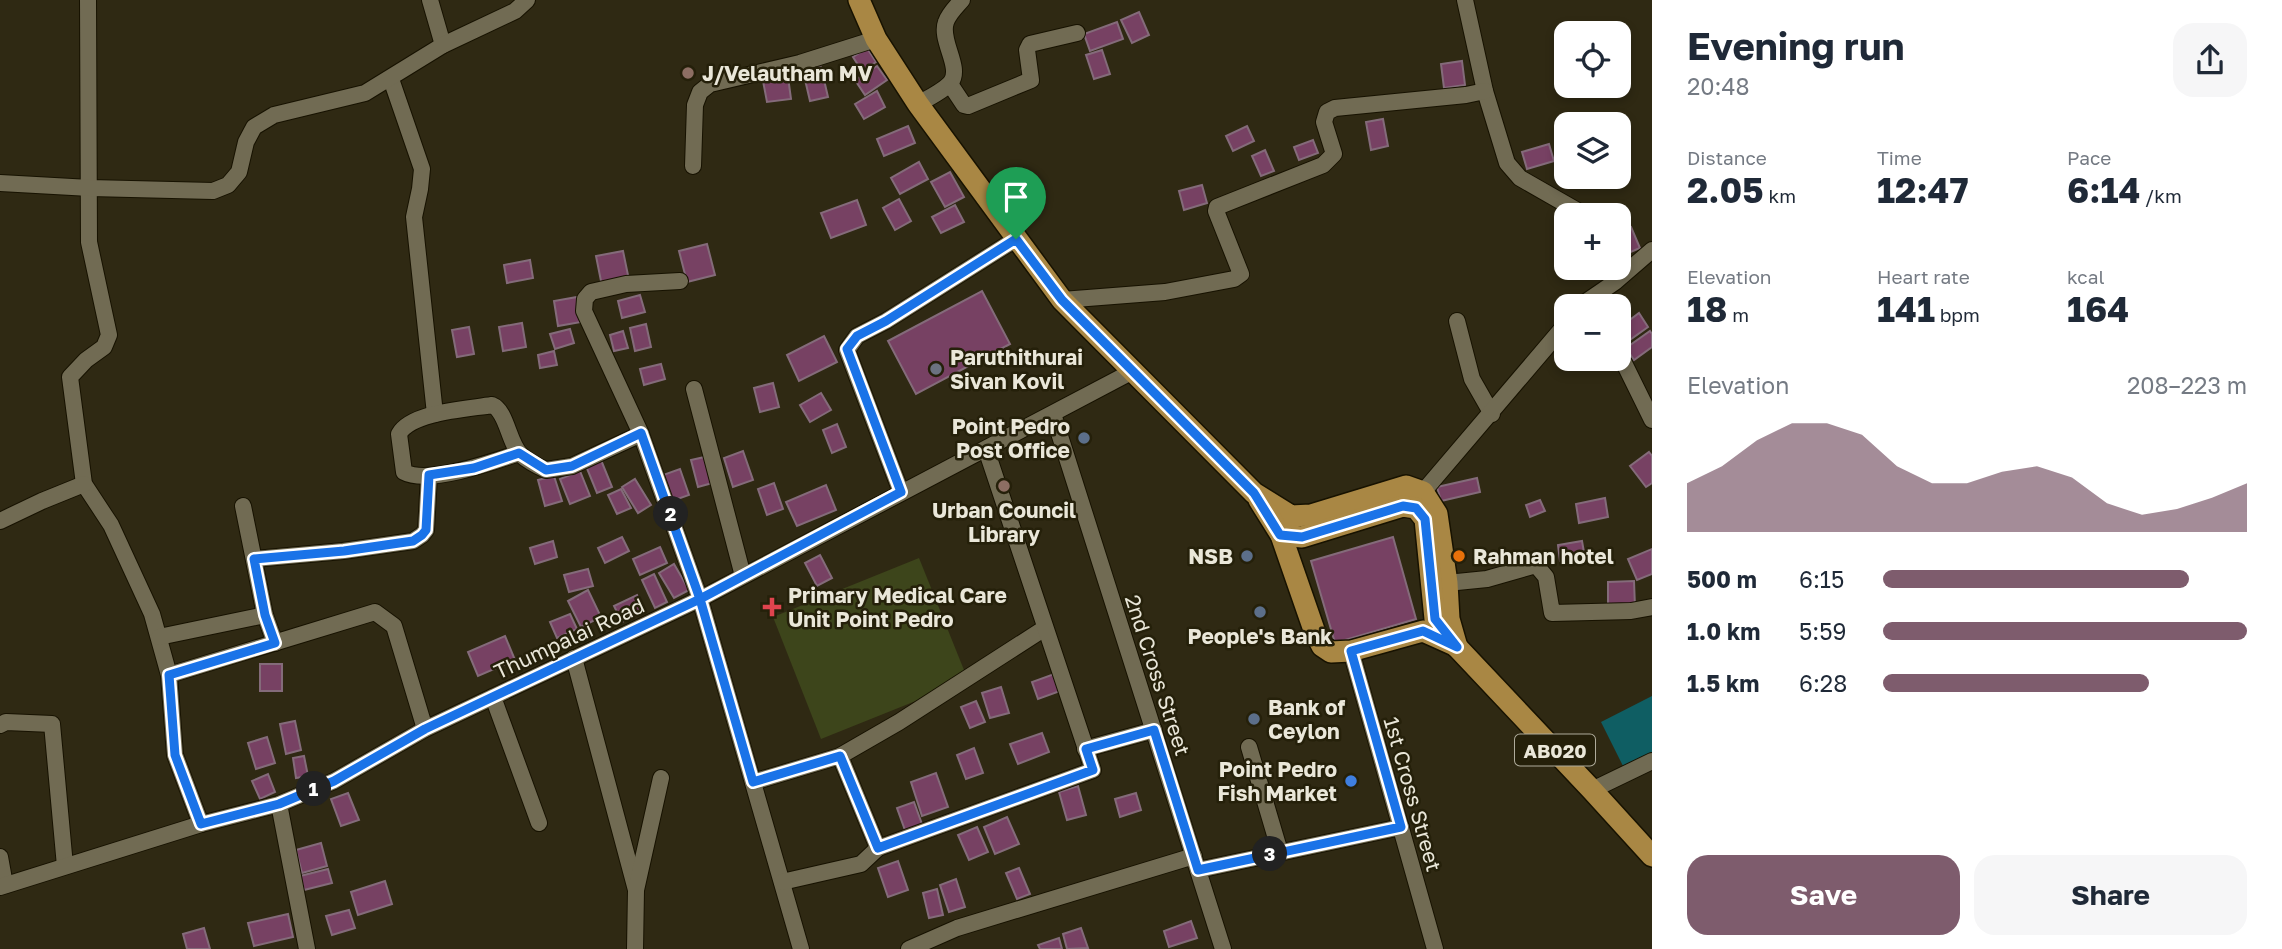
<!DOCTYPE html>
<html lang="en">
<head>
<meta charset="utf-8">
<style>
  :root { --surface:#fff; --page:#f6f6f7; --text:#1f2937; --muted:#747a83; --accent:#7e5c6d }
  body { margin:0; font-family:"Golos Text",sans-serif; background:var(--page); color:var(--text); height:100vh; display:flex; flex-direction:column; font-size:26px; white-space:nowrap }
  * { box-sizing:border-box; margin:0 }
  p { font-size:23px; color:var(--muted) }
  .icon { flex:none; width:38px; height:38px; fill:none; stroke:currentColor; stroke-width:2; stroke-linecap:round; stroke-linejoin:round }
  .map { position:relative; flex:1; overflow:hidden }
  .drawer { display:flex; flex-direction:column; background:var(--surface); width:630px }
  .drawer>* { flex:none }
  .tools { position:absolute; left:1554px; top:21px; display:grid; gap:14px }
  .tools a { display:grid; place-items:center; width:77px; height:77px; border-radius:14px; background:var(--surface); box-shadow:0 4px 10px #0003; font-size:35px }
  .pin { position:absolute; display:grid; place-items:center; width:60px; height:60px; color:#fff; margin:-72px -30px; border-radius:50% 50% 50% 0; rotate:-45deg; box-shadow:0 0 7px #0007 }
  .pin .icon { rotate:45deg }
  .km { position:absolute; width:35px; height:35px; margin:-18px; border-radius:50%; background:#222; color:#fff; font-size:19px; line-height:35px; text-align:center }
  .round { display:grid; place-items:center; flex:none; width:74px; height:74px; border-radius:21px; background:var(--page) }
  .summary { display:flex; align-items:center; justify-content:space-between; height:119px; padding:0 35px }
  h1 { font-size:38px; font-weight:700; line-height:52px }
  .metrics { display:grid; grid-template-columns:repeat(3,1fr); gap:10px; height:119px; padding:7px 35px }
  .metrics div { display:grid; align-content:center }
  .metrics b { font-size:35px; font-weight:700 }
  .metrics small { font-size:19px; font-weight:400 }
  .metrics p { font-size:19px }
  .chart { height:196px; padding:14px 35px }
  .chart p { display:flex; justify-content:space-between }
  .chart svg { width:100%; height:126px; margin-top:7px; fill:var(--accent); opacity:.7 }
  .action { display:flex; gap:14px; margin-top:auto; padding:14px 35px }
  .action a { flex:1; height:80px; border-radius:21px; background:var(--accent); color:#fff; font-size:28px; font-weight:700; line-height:80px; text-align:center }
  .action a+a { background:var(--page); color:var(--text) }
  ul { padding:0 35px; list-style:none; font-size:23px }
  li { display:grid; grid-template-columns:112px 84px 1fr; align-items:center; height:52px }
  li i { height:18px; border-radius:9px; background:var(--accent) }
  main { display:flex; flex:1; min-height:0 }
  .map>svg:first-child { display:block }
</style>
</head>
<body>
<main>
<div class="map">
<svg width="1652" height="949" viewBox="0 0 1652 949">
  <rect width="100%" height="100%" fill="#2f2913"/>
  <path fill="#3d451b" d="M 919,558 L 968,680 L 821,739 L 773,617 Z"/>
  <path fill="#0f5e63" d="M 1652,696 L 1652,752 L 1623,766 L 1601,722 Z"/>
  <g fill="#774163" stroke="#846b7a" stroke-width="2">
    <path d="M 1139,12 L 1149,35 L 1132,43 L 1121,20 Z"/>
    <path d="M 1117,22 L 1123,39 L 1090,51 L 1084,34 Z"/>
    <path d="M 867,48 L 876,62 L 862,71 L 853,57 Z"/>
    <path d="M 1102,50 L 1110,74 L 1094,79 L 1086,55 Z"/>
    <path d="M 1462,61 L 1465,85 L 1444,88 L 1441,64 Z"/>
    <path d="M 877,66 L 887,80 L 865,95 L 855,80 Z"/>
    <path d="M 821,67 L 828,97 L 810,101 L 803,71 Z"/>
    <path d="M 788,77 L 791,99 L 767,102 L 763,81 Z"/>
    <path d="M 877,91 L 885,107 L 864,119 L 855,104 Z"/>
    <path d="M 1383,119 L 1388,146 L 1371,150 L 1366,122 Z"/>
    <path d="M 908,126 L 915,143 L 884,156 L 877,139 Z"/>
    <path d="M 1247,126 L 1254,141 L 1233,151 L 1226,136 Z"/>
    <path d="M 1313,140 L 1318,153 L 1299,160 L 1294,147 Z"/>
    <path d="M 1549,144 L 1554,161 L 1527,169 L 1522,152 Z"/>
    <path d="M 1265,150 L 1274,171 L 1261,176 L 1252,156 Z"/>
    <path d="M 919,162 L 928,179 L 900,194 L 891,178 Z"/>
    <path d="M 950,172 L 964,197 L 945,207 L 931,182 Z"/>
    <path d="M 1202,185 L 1207,203 L 1184,210 L 1179,191 Z"/>
    <path d="M 899,199 L 911,221 L 895,230 L 883,208 Z"/>
    <path d="M 857,200 L 866,225 L 831,238 L 821,213 Z"/>
    <path d="M 955,205 L 964,222 L 941,233 L 932,217 Z"/>
    <path d="M 1631,227 L 1640,248 L 1619,257 L 1619,232 Z"/>
    <path d="M 707,244 L 715,275 L 687,282 L 679,251 Z"/>
    <path d="M 623,251 L 629,280 L 602,286 L 596,256 Z"/>
    <path d="M 530,260 L 533,278 L 507,283 L 504,265 Z"/>
    <path d="M 982,291 L 1010,344 L 916,394 L 888,341 Z"/>
    <path d="M 640,295 L 645,312 L 622,318 L 618,301 Z"/>
    <path d="M 577,297 L 581,322 L 558,326 L 554,301 Z"/>
    <path d="M 1639,313 L 1648,327 L 1627,342 L 1619,328 Z"/>
    <path d="M 522,323 L 526,347 L 503,351 L 499,327 Z"/>
    <path d="M 646,324 L 651,347 L 635,351 L 630,328 Z"/>
    <path d="M 469,327 L 474,354 L 457,357 L 452,330 Z"/>
    <path d="M 570,329 L 574,343 L 555,349 L 550,334 Z"/>
    <path d="M 623,331 L 628,348 L 614,351 L 610,335 Z"/>
    <path d="M 1650,331 L 1652,334 L 1652,347 L 1634,360 L 1626,348 Z"/>
    <path d="M 824,336 L 837,362 L 799,381 L 787,355 Z"/>
    <path d="M 554,351 L 557,365 L 540,368 L 538,355 Z"/>
    <path d="M 661,364 L 665,379 L 644,385 L 640,369 Z"/>
    <path d="M 773,383 L 779,407 L 760,412 L 754,388 Z"/>
    <path d="M 821,393 L 831,410 L 810,422 L 800,405 Z"/>
    <path d="M 837,424 L 846,447 L 832,453 L 823,430 Z"/>
    <path d="M 743,451 L 753,480 L 733,487 L 724,458 Z"/>
    <path d="M 1649,452 L 1652,456 L 1652,483 L 1646,487 L 1630,466 Z"/>
    <path d="M 709,456 L 716,482 L 698,487 L 691,460 Z"/>
    <path d="M 601,460 L 612,487 L 597,493 L 586,466 Z"/>
    <path d="M 680,469 L 689,495 L 672,501 L 663,475 Z"/>
    <path d="M 580,471 L 590,496 L 570,504 L 560,479 Z"/>
    <path d="M 554,476 L 562,501 L 545,506 L 538,480 Z"/>
    <path d="M 1477,478 L 1480,492 L 1441,501 L 1437,487 Z"/>
    <path d="M 635,479 L 651,505 L 638,513 L 622,487 Z"/>
    <path d="M 774,483 L 783,509 L 767,515 L 758,489 Z"/>
    <path d="M 826,485 L 836,510 L 797,526 L 786,502 Z"/>
    <path d="M 621,489 L 631,508 L 617,514 L 608,495 Z"/>
    <path d="M 1605,498 L 1608,517 L 1579,523 L 1576,504 Z"/>
    <path d="M 1540,500 L 1545,511 L 1530,517 L 1526,505 Z"/>
    <path d="M 622,537 L 629,551 L 605,563 L 598,548 Z"/>
    <path d="M 1393,537 L 1416,619 L 1335,643 L 1311,561 Z"/>
    <path d="M 553,541 L 557,557 L 535,564 L 530,548 Z"/>
    <path d="M 1582,541 L 1585,558 L 1560,561 L 1558,545 Z"/>
    <path d="M 660,547 L 667,563 L 640,575 L 633,559 Z"/>
    <path d="M 1652,549 L 1652,574 L 1637,580 L 1628,559 Z"/>
    <path d="M 820,555 L 832,578 L 817,586 L 805,563 Z"/>
    <path d="M 674,564 L 689,590 L 674,598 L 659,573 Z"/>
    <path d="M 588,569 L 593,586 L 569,592 L 564,575 Z"/>
    <path d="M 654,574 L 667,602 L 655,608 L 642,580 Z"/>
    <path d="M 1634,581 L 1635,607 L 1608,608 L 1608,582 Z"/>
    <path d="M 588,590 L 601,617 L 581,627 L 568,601 Z"/>
    <path d="M 637,595 L 644,612 L 622,622 L 614,606 Z"/>
    <path d="M 570,614 L 577,629 L 557,638 L 550,622 Z"/>
    <path d="M 505,636 L 515,660 L 478,676 L 468,652 Z"/>
    <rect x="260" y="664" width="22" height="27"/>
    <path d="M 1057,673 L 1063,690 L 1038,699 L 1032,682 Z"/>
    <path d="M 1001,687 L 1009,713 L 990,718 L 982,693 Z"/>
    <path d="M 976,701 L 985,722 L 970,728 L 961,707 Z"/>
    <path d="M 295,721 L 301,750 L 286,754 L 280,724 Z"/>
    <path d="M 1042,733 L 1049,752 L 1018,764 L 1010,744 Z"/>
    <path d="M 267,737 L 275,763 L 256,769 L 248,743 Z"/>
    <path d="M 974,748 L 983,773 L 966,779 L 957,755 Z"/>
    <path d="M 304,756 L 308,776 L 296,778 L 293,758 Z"/>
    <path d="M 936,773 L 948,807 L 922,816 L 911,782 Z"/>
    <path d="M 268,774 L 275,792 L 260,799 L 252,781 Z"/>
    <path d="M 1078,786 L 1086,815 L 1067,820 L 1059,792 Z"/>
    <path d="M 348,793 L 359,820 L 341,826 L 331,799 Z"/>
    <path d="M 1136,793 L 1141,810 L 1120,817 L 1115,799 Z"/>
    <path d="M 914,802 L 923,827 L 906,833 L 897,808 Z"/>
    <path d="M 1007,817 L 1019,844 L 995,854 L 984,827 Z"/>
    <path d="M 977,827 L 988,852 L 969,860 L 958,835 Z"/>
    <path d="M 321,843 L 327,866 L 302,873 L 296,850 Z"/>
    <path d="M 898,861 L 908,890 L 888,897 L 878,868 Z"/>
    <path d="M 1019,868 L 1030,894 L 1017,899 L 1006,873 Z"/>
    <path d="M 328,869 L 332,883 L 304,890 L 300,876 Z"/>
    <path d="M 956,879 L 965,907 L 949,912 L 940,885 Z"/>
    <path d="M 385,881 L 392,904 L 358,915 L 351,892 Z"/>
    <path d="M 937,889 L 943,915 L 929,918 L 923,893 Z"/>
    <path d="M 349,910 L 355,928 L 332,935 L 326,916 Z"/>
    <path d="M 288,914 L 293,937 L 254,946 L 248,923 Z"/>
    <path d="M 1191,921 L 1197,938 L 1169,947 L 1164,931 Z"/>
    <path d="M 204,928 L 210,949 L 187,949 L 183,934 Z"/>
    <path d="M 1081,928 L 1088,948 L 1067,949 L 1063,934 Z"/>
    <path d="M 1059,938 L 1062,949 L 1040,949 L 1038,945 Z"/>
  </g>
  <g fill="none" stroke-linecap="round" stroke-linejoin="round">
    <defs>
      <g id="minor">
        <path d="M 88,0 L 89,242 L 109,335 L 104,347 L 86,360 L 70,377 L 84,484 L 111,525 L 152,614 L 169,675 L 175,755 L 201,824"/>
        <path d="M 430,0 L 443,45"/>
        <path d="M 1465,0 L 1485,91 L 1507,163 L 1520,178 L 1576,210 L 1580,215"/>
        <path d="M 391,79 L 422,169 L 420,189 L 414,217 L 435,414"/>
        <path d="M 950,84 L 964,105 L 968,106 L 1031,80 L 1027,50 L 1030,44 L 1077,33"/>
        <path d="M 918,104 C 928,98 944,91 951,82 C 962,67 939,40 946,22 C 949,13 956,7 962,0"/>
        <path d="M 693,166 L 695,105 L 700,92 L 710,84 L 800,63 L 876,39"/>
        <path d="M 0,183 L 90,188 L 213,191 L 228,185 L 239,172 L 246,142 L 254,127 L 274,115 L 365,93 L 443,45 L 515,11 L 527,0"/>
        <path d="M 680,281 L 626,284 L 591,292 L 585,299 L 584,311 L 641,434 L 700,599 L 801,949"/>
        <path d="M 1062,300 L 1165,292 L 1234,279 L 1241,274 L 1216,211 L 1217,207 L 1323,165 L 1334,154 L 1324,122 L 1327,112 L 1335,108 L 1466,95 L 1485,91"/>
        <path d="M 1580,306 L 1615,282 L 1652,250"/>
        <path d="M 1457,321 L 1472,379 L 1492,414"/>
        <path d="M 1619,358 L 1624,363 L 1652,420"/>
        <path d="M 694,389 L 743,576"/>
        <path d="M 1053,414 L 1223,949"/>
        <path d="M 519,453 C 493,462 428,485 404,472 L 399,434 C 411,412 468,409 492,405 C 507,411 508,442 521,455 C 528,461 537,466 546,470 L 572,466 L 641,434"/>
        <path d="M 901,492 L 847,350 L 857,336 L 886,321 L 1016,239"/>
        <path d="M 1423,492 L 1566,324"/>
        <path d="M 243,506 L 265,615 L 275,643"/>
        <path d="M 0,521 L 42,501 L 84,484"/>
        <path d="M 254,559 L 343,551 L 413,541 L 422,535 L 426,530 L 429,476"/>
        <path d="M 1447,583 L 1487,579 L 1536,565 L 1546,577 L 1552,613 L 1631,611 L 1652,607"/>
        <path d="M 159,637 L 265,615"/>
        <path d="M 1351,651 L 1435,949"/>
        <path d="M 574,658 L 636,890"/>
        <path d="M 169,675 L 375,612 L 394,626 L 425,729"/>
        <path d="M 493,697 L 539,823"/>
        <path d="M 0,725 L 6,722 L 52,724 L 65,866"/>
        <path d="M 1249,747 L 1280,852"/>
        <path d="M 1085,749 L 1154,730"/>
        <path d="M 840,756 L 878,848"/>
        <path d="M 753,782 L 840,756 L 899,722 L 1045,628"/>
        <path d="M 1592,790 L 1652,761"/>
        <path d="M 279,804 L 307,949"/>
        <path d="M 0,857 L 5,885"/>
        <path d="M 1198,870 L 1401,827"/>
        <path d="M 782,882 L 861,864 L 878,848 L 1093,770 L 986,449"/>
        <path d="M 0,887 L 201,824 L 279,804 L 334,781 L 425,729 L 700,599 L 1133,371"/>
        <path d="M 635,949 L 636,890 L 661,778"/>
        <path d="M 909,949 L 957,928 L 1194,856"/>
      </g>
      <g id="major">
        <path d="M 859,0 L 876,39 L 918,104 L 1062,300 L 1254,493 L 1291,516 L 1311,515 L 1406,486 L 1423,492 L 1437,514 L 1447,583 L 1449,619 L 1457,647"/>
        <path d="M 1259,500 L 1281,535 L 1302,537 L 1403,506 L 1416,508 L 1425,519 L 1435,619 L 1457,647 L 1592,790 L 1652,856"/>
        <path d="M 1281,535 L 1314,630 L 1322,646 L 1331,652 L 1351,651 L 1423,631 L 1452,644"/>
      </g>
    </defs>
    <use href="#minor" stroke="#171200" stroke-width="18"/>
    <use href="#major" stroke="#171200" stroke-width="24"/>
    <use href="#minor" stroke="#716b53" stroke-width="16"/>
    <use href="#major" stroke="#a98744" stroke-width="21"/>
  </g>
  <g fill="none" stroke-linecap="round" stroke-linejoin="round">
    <defs>
      <path id="route" d="M 1016,239 L 886,321 L 857,336 L 847,349 L 901,492 L 700,599 L 425,729 L 334,781 L 279,804 L 201,824 L 175,755 L 169,675 L 275,643 L 265,615 L 254,559 L 344,551 L 413,541 L 422,535 L 426,530 L 429,475 L 474,468 L 519,453 L 546,470 L 572,466 L 641,433 L 700,599 L 753,782 L 840,756 L 878,848 L 1093,770 L 1086,749 L 1154,730 L 1198,870 L 1401,827 L 1351,651 L 1423,631 L 1457,647 L 1435,619 L 1425,519 L 1416,508 L 1403,506 L 1302,537 L 1280,535 L 1254,493 L 1062,300 L 1016,239"/>
    </defs>
    <use href="#route" stroke="#fff" stroke-width="14"/>
    <use href="#route" stroke="#1a73e8" stroke-width="9"/>
  </g>
  <g fill="#8d6e63" stroke="#25200a" stroke-width="2.5">
    <circle cx="688" cy="73" r="7"/>
    <circle cx="1004" cy="486" r="7"/>
  </g>
  <circle fill="#6b7280" stroke="#25200a" stroke-width="2.5" cx="936" cy="369" r="7"/>
  <g fill="#5c6f8a" stroke="#25200a" stroke-width="2.5">
    <circle cx="1084" cy="438" r="7"/>
    <circle cx="1247" cy="556" r="7"/>
    <circle cx="1260" cy="612" r="7"/>
    <circle cx="1254" cy="719" r="7"/>
  </g>
  <circle fill="#e8710a" stroke="#25200a" stroke-width="2.5" cx="1459" cy="556" r="7"/>
  <path fill="#e0444e" stroke="#25200a" stroke-width="2.5" d="M768.5 596.5h7v7h7v7h-7v7h-7v-7h-7v-7h7z"/>
  <circle fill="#3f7fe0" stroke="#25200a" stroke-width="2.5" cx="1351" cy="781" r="7"/>
  <g text-anchor="middle" dominant-baseline="central" stroke-width="5" stroke-linejoin="round" paint-order="stroke">
    <rect fill="#25200a" stroke="#afab9b" stroke-width="2" x="1515" y="734.5" width="80" height="31" rx="5"/>
    <g font-size="19" font-weight="bold" fill="#eae7d9">
      <text x="1555" y="750">AB020</text>
    </g>
    <g font-size="21" font-weight="bold" fill="#eae7d9" stroke="#25200a" text-anchor="start">
      <text x="702" y="73">J/Velautham MV</text>
      <text x="950" y="357">Paruthithurai<tspan x="950" dy="24">Sivan Kovil</tspan></text>
      <text x="1070" y="426" text-anchor="end">Point Pedro<tspan x="1070" dy="24">Post Office</tspan></text>
      <text x="1004" y="510" text-anchor="middle">Urban Council<tspan x="1004" dy="24">Library</tspan></text>
      <text x="1233" y="556" text-anchor="end">NSB</text>
      <text x="1473" y="556">Rahman hotel</text>
      <text x="788" y="595">Primary Medical Care<tspan x="788" dy="24">Unit Point Pedro</tspan></text>
      <text x="1260" y="636" text-anchor="middle">People's Bank</text>
      <text x="1268" y="707">Bank of<tspan x="1268" dy="24">Ceylon</tspan></text>
      <text x="1337" y="769" text-anchor="end">Point Pedro<tspan x="1337" dy="24">Fish Market</tspan></text>
    </g>
    <g font-size="21" fill="#eae7d9" stroke="#25200a">
      <text transform="translate(569 638) rotate(-25)">Thumpalai Road</text>
      <text transform="translate(1158 675) rotate(72)">2nd Cross Street</text>
      <text transform="translate(1413 794) rotate(74)">1st Cross Street</text>
    </g>
  </g>
</svg>
<div class="tools">
<a><svg class="icon" aria-label="locate" viewBox="0 0 24 24"><circle cx="12" cy="12" r="6"/><path d="M12 2v4M12 18v4M2 12h4M18 12h4"/></svg></a>
<a><svg class="icon" aria-label="layers" viewBox="0 0 24 24"><path d="M12 4l9 5-9 5-9-5zM3 14l9 5 9-5"/></svg></a>
<a>+</a>
<a>−</a>
</div>
<div class="pin" style="left:1016px;top:239px;background:#1e9e55"><svg class="icon" aria-label="arrive" viewBox="0 0 24 24"><path d="M6 21V4h12l-3 4 3 4H6"/></svg></div>
<b class="km" style="left:314px;top:789px">1</b>
<b class="km" style="left:671px;top:514px">2</b>
<b class="km" style="left:1270px;top:854px">3</b>
</div>
<section class="drawer">
<div class="summary"><div><h1>Evening run</h1><p>20:48</p></div><a class="round"><svg class="icon" aria-label="share" viewBox="0 0 24 24"><path d="M12 15V3M7 8l5-5 5 5M5 13v7h14v-7"/></svg></a></div>
<div class="metrics">
<div><p>Distance</p><b>2.05<small> km</small></b></div>
<div><p>Time</p><b>12:47</b></div>
<div><p>Pace</p><b>6:14<small> /km</small></b></div>
</div>
<div class="metrics">
<div><p>Elevation</p><b>18<small> m</small></b></div>
<div><p>Heart rate</p><b>141<small> bpm</small></b></div>
<div><p>kcal</p><b>164</b></div>
</div>
<div class="chart"><p><span>Elevation</span>208–223 m</p>
<svg viewBox="0 0 160 44" preserveAspectRatio="none"><path d="M0 44V27L10 21L20 12L30 6L40 6L50 10L60 21L70 27L80 27L90 23L100 21L110 25L120 34L130 38L140 36L150 32L160 27V44z"/></svg>
</div>
<ul>
<li><b>500 m</b>6:15<i style="width:84%"></i></li>
<li><b>1.0 km</b>5:59<i style="width:100%"></i></li>
<li><b>1.5 km</b>6:28<i style="width:73%"></i></li>
</ul>
<div class="action"><a>Save</a><a>Share</a></div>
</section>
</main>
</body>
</html>
